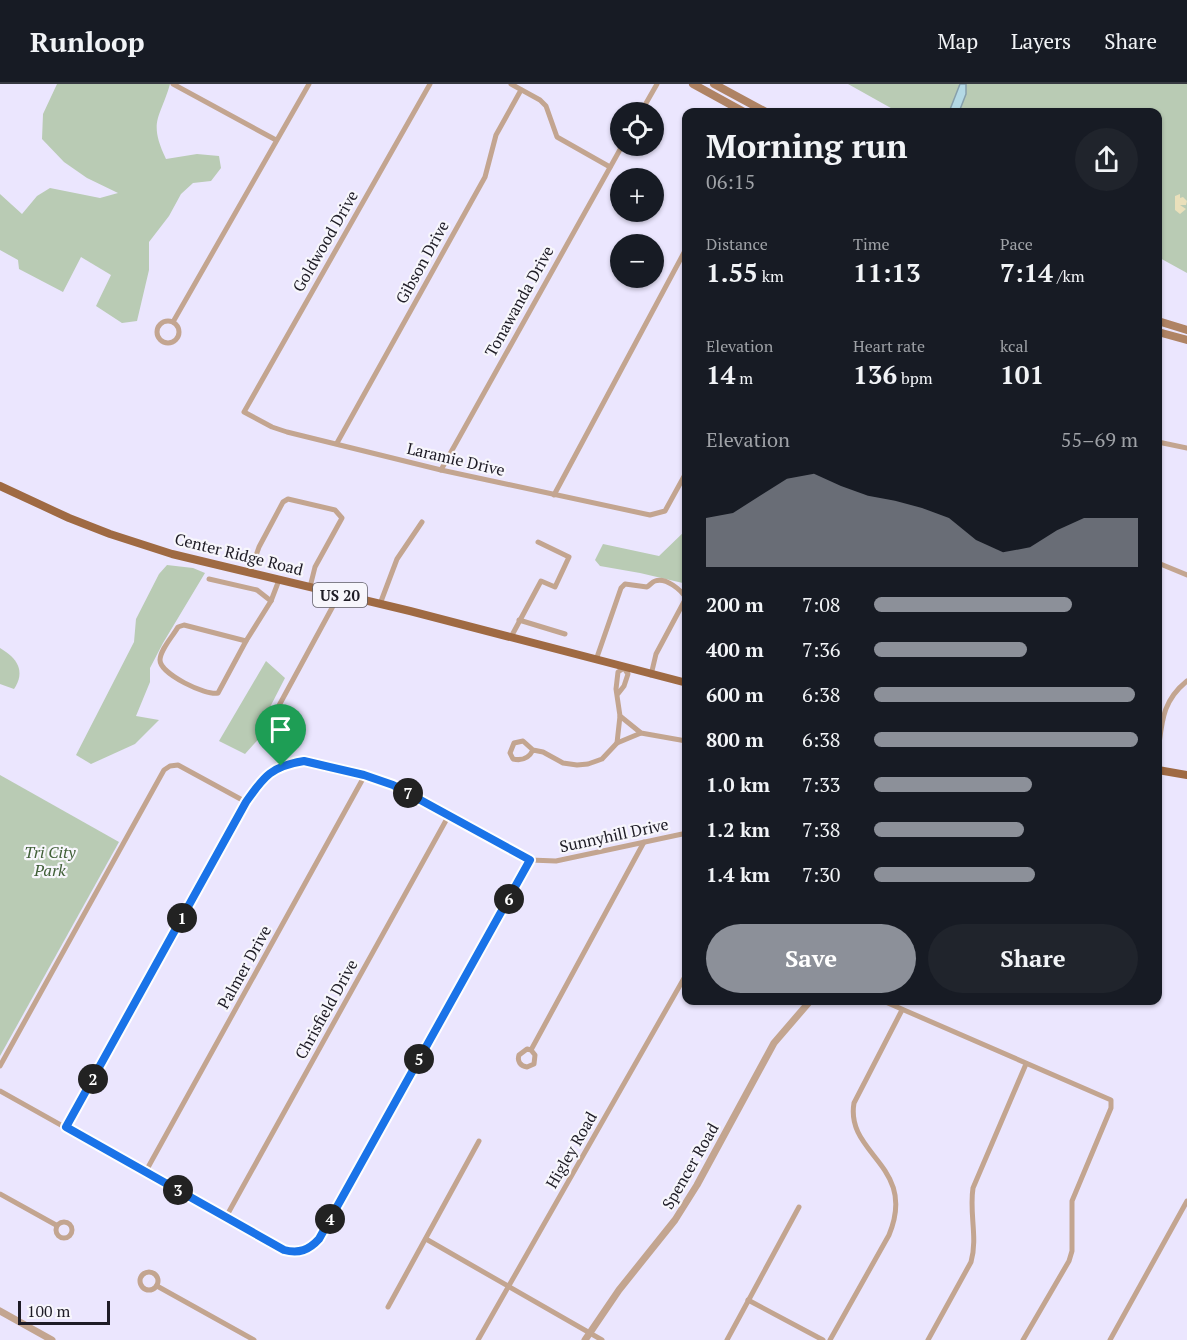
<!DOCTYPE html>
<html lang="en">
<head>
<meta charset="utf-8">
<style>
  :root { --surface:#171b24; --page:#20242c; --text:#f1f3f6; --muted:#9ea1a6; --line:#363941; --accent:#8c9099 }
  body { margin:0; font-family:"PT Serif",serif; background:var(--page); color:var(--text); height:100vh; display:flex; flex-direction:column; font-size:22px; white-space:nowrap }
  * { box-sizing:border-box; margin:0 }
  p { font-size:20px; color:var(--muted) }
  .icon { flex:none; width:33px; height:33px; fill:none; stroke:currentColor; stroke-width:2; stroke-linecap:round; stroke-linejoin:round }
  .map { position:relative; flex:1; overflow:hidden }
  .side { position:absolute; left:682px; top:24px; width:480px; height:897px; display:flex; flex-direction:column; background:var(--surface); border-radius:12px; box-shadow:0 2px 4px #0004 }
  .side>* { flex:none }
  .tools { position:absolute; left:610px; top:18px; display:grid; gap:12px }
  .tools a { display:grid; place-items:center; width:54px; height:54px; border-radius:50%; background:var(--surface); box-shadow:0 2px 4px #0004; font-size:30px }
  .scale { position:absolute; left:18px; bottom:15px; width:92px; box-sizing:border-box; padding-left:6px; border:3px solid #1e1c26; border-top:0; font-size:16px; line-height:21px; white-space:nowrap; color:#1e1c26; -webkit-text-stroke:4px #f7f6fc; paint-order:stroke }
  .pin { position:absolute; display:grid; place-items:center; width:51px; height:51px; color:#fff; margin:-62px -26px; border-radius:50% 50% 50% 0; rotate:-45deg; box-shadow:0 0 6px #0007 }
  .pin .icon { rotate:45deg }
  .km { position:absolute; width:30px; height:30px; margin:-15px; border-radius:50%; background:#222; color:#fff; font-size:16px; line-height:30px; text-align:center }
  .round { display:grid; place-items:center; flex:none; width:63px; height:63px; border-radius:32px; background:var(--page) }
  .overview { display:flex; align-items:center; justify-content:space-between; height:102px; padding:0 24px }
  h1 { font-size:33px; font-weight:700; line-height:45px }
  .figures { display:grid; grid-template-columns:repeat(3,1fr); gap:9px; height:102px; padding:6px 24px }
  .figures div { display:grid; align-content:center }
  .figures b { font-size:26px; font-weight:700 }
  .figures small { font-size:16px; font-weight:400 }
  .figures p { font-size:16px }
  .chart { height:168px; padding:12px 24px }
  .chart p { display:flex; justify-content:space-between }
  .chart svg { width:100%; height:108px; margin-top:6px; fill:var(--accent); opacity:.7 }
  .action { display:flex; gap:12px; margin-top:auto; padding:12px 24px }
  .action a { flex:1; height:69px; border-radius:36px; background:var(--accent); color:#fff; font-size:24px; font-weight:700; line-height:69px; text-align:center }
  .action a+a { background:var(--page); color:var(--text) }
  ul { padding:0 24px; list-style:none; font-size:20px }
  li { display:grid; grid-template-columns:96px 72px 1fr; align-items:center; height:45px }
  li i { height:15px; border-radius:8px; background:var(--accent) }
  header { display:flex; align-items:center; gap:36px; box-sizing:border-box; height:84px; padding:0 30px; background:var(--surface); border-bottom:2px solid var(--line) }
  header strong { font-size:28px }
  nav { display:flex; gap:33px; margin-inline-start:auto; font-size:21px }
  .map>svg:first-child { display:block }
</style>
</head>
<body>
<header>
<strong>Runloop</strong>
<nav><a>Map</a><a>Layers</a><a>Share</a></nav>
</header>
<div class="map">
<svg width="1187" height="1256" viewBox="0 0 1187 1256">
  <rect width="100%" height="100%" fill="#ebe6fe"/>
  <g fill="#b9cbb4">
    <path d="M 57,0 L 170,0 C 160,35 148,37 166,75 L 197,70 L 219,72 L 221,84 L 211,97 L 193,99 L 181,110 L 169,132 L 149,158 L 149,186 L 137,237 L 122,239 L 96,222 L 111,191 L 81,173 L 63,208 L 19,185 L 18,176 L 0,166 L 0,110 L 22,130 L 37,112 L 50,104 L 100,114 L 118,109 L 87,94 L 64,78 L 42,55 L 43,30 Z"/>
    <path d="M 848,0 L 1187,0 L 1187,189 L 1158,173 L 1158,28 L 898,28 Z"/>
    <path d="M 687,445 L 687,500 L 640,489 L 600,482 L 595,476 L 603,460 L 659,472 Z"/>
    <path d="M 167,481 L 193,484 L 205,489 L 163,559 L 150,584 L 150,598 L 136,632 L 159,636 L 135,660 L 91,680 L 76,671 L 134,558 L 136,535 L 159,490 Z"/>
    <path d="M 0,564 C 17,574 26,587 14,605 L 0,600 Z"/>
    <path d="M 266,577 L 285,594 L 267,629 L 264,649 L 245,670 L 219,657 Z"/>
    <path d="M 0,691 L 119,758 L 0,972 Z"/>
  </g>
  <path fill="#eae0bb" d="M 1180,110 L 1180,114 L 1183,113 L 1187,117 L 1186,121 L 1180,121 L 1186,125 L 1180,130 L 1175,126 L 1175,112 Z"/>
  <path fill="#b4d9e5" stroke="#87a0ac" stroke-width="1.5" d="M 960,0 L 966,0 L 966,10 L 959,28 L 949,28 Z"/>
  <g fill="none" stroke-linecap="round" stroke-linejoin="round">
    <g stroke="#c3a590" stroke-width="5">
      <path d="M 173,0 L 276,56"/>
      <path d="M 430,0 L 244,328 L 272,343 L 287,348 L 441,386 L 650,431 L 665,427 L 687,387"/>
      <path d="M 511,0 L 540,16 L 546,22 L 557,53 L 610,83"/>
      <path d="M 641,28 L 657,0"/>
      <circle cx="168" cy="248" r="11"/>
      <path d="M 173,238 L 309,0"/>
      <path d="M 1158,358 L 1187,364"/>
      <path d="M 337,359 L 485,93 L 496,51 L 521,6"/>
      <path d="M 441,386 L 622,62"/>
      <path d="M 554,411 L 687,163"/>
      <path d="M 1158,479 L 1187,491"/>
      <path d="M 250,489 L 259,463 L 283,418 L 288,415 L 335,426 L 342,434 L 315,483 L 310,503"/>
      <path d="M 209,495 L 257,506 L 271,517"/>
      <path d="M 380,520 L 397,475 L 422,438"/>
      <path d="M 519,536 L 565,550"/>
      <path d="M 184,541 L 246,557 L 218,609 C 206,612 160,590 160,576 C 160,566 173,552 178,543 Z"/>
      <path d="M 511,553 L 541,497 L 555,503 L 569,473 L 538,458"/>
      <path d="M 246,557 L 271,517 L 279,496"/>
      <path d="M 596,576 L 621,504 L 625,500 L 647,503 C 650,501 652,498 655,497 C 666,493 681,506 686,514 L 656,570 L 651,591"/>
      <path d="M 617,611 L 624,602 L 628,590 L 624,584 L 618,588 L 616,605 L 620,632 L 641,649 L 686,657"/>
      <path d="M 687,652 L 687,661"/>
      <path d="M 617,659 L 641,649"/>
      <path d="M 533,666 C 529,674 522,677 513,675 L 510,669 L 514,659 L 523,657 L 533,666 L 543,668 L 563,679 L 577,681 L 588,680 L 602,675 L 617,659 L 620,632"/>
      <path d="M 1158,668 C 1162,638 1162,617 1187,597"/>
      <path d="M 281,682 C 276,661 269,649 276,627 L 339,511"/>
      <path d="M 881,916 L 1111,1016 L 1111,1024 L 1072,1117 L 1072,1167 L 1069,1177 L 1023,1256"/>
      <path d="M 531,966 L 535,971 L 534,980 L 527,983 C 520,982 517,977 519,971 L 527,965 L 531,966 L 644,758"/>
      <path d="M 0,982 L 164,686 L 170,682 L 178,681 L 246,718"/>
      <path d="M 0,1007 L 284,1166 C 299,1170 309,1166 319,1155 L 530,776"/>
      <path d="M 66,1043 L 246,718 C 253,708 259,697 269,689 C 299,664 360,689 393,701 L 530,776 L 556,777 L 687,749"/>
      <path d="M 146,1087 L 365,691"/>
      <path d="M 0,1110 L 56,1141"/>
      <path d="M 226,1133 L 449,731"/>
      <circle cx="64" cy="1146" r="8"/>
      <path d="M 426,1155 L 602,1256"/>
      <circle cx="149" cy="1197" r="9"/>
      <path d="M 157,1202 L 254,1256"/>
      <path d="M 748,1216 L 823,1256"/>
      <path d="M 388,1223 L 479,1057"/>
      <path d="M 478,1256 L 687,889"/>
      <path d="M 727,1256 L 799,1123"/>
      <path d="M 830,1256 L 889,1151 C 918,1081 845,1071 854,1019 L 902,926"/>
      <path d="M 928,1256 L 971,1178 C 978,1154 969,1129 973,1104 L 1026,980"/>
      <path d="M 1110,1256 L 1187,1117"/>
    </g>
    <g stroke="#c3a590" stroke-width="7">
      <path d="M 0,1227 L 52,1256"/>
      <path d="M 585,1256 L 619,1206 L 675,1136 L 697,1101 L 774,959 L 811,916"/>
    </g>
    <g stroke="#af8364" stroke-width="8">
      <path d="M 693,0 L 744,28"/>
      <path d="M 714,0 L 766,28"/>
      <path d="M 1158,237 L 1187,246"/>
      <path d="M 1158,248 L 1187,256"/>
    </g>
    <g stroke="#9f6a43" stroke-width="8">
      <path d="M 0,402 L 69,434 L 110,450 L 172,470 L 410,527 L 687,599"/>
      <path d="M 1158,686 L 1187,691"/>
    </g>
  </g>
  <g fill="none" stroke-linecap="round" stroke-linejoin="round">
    <defs>
      <path id="route" d="M 304,677 L 364,691 L 393,701 L 530,776 L 319,1155 C 309,1166 299,1170 284,1166 L 66,1043 L 246,718 C 264,692 272,682 304,677 Z"/>
    </defs>
    <use href="#route" stroke="#fff" stroke-width="12"/>
    <use href="#route" stroke="#1a73e8" stroke-width="8"/>
  </g>
  <g text-anchor="middle" dominant-baseline="central" stroke-width="4.5" stroke-linejoin="round" paint-order="stroke">
    <rect fill="#f7f6fc" stroke="#5f5d66" stroke-width="1.5" x="313" y="499" width="54" height="24" rx="4.5"/>
    <g font-size="15" font-weight="bold" fill="#1e1c26">
      <text x="340" y="511">US 20</text>
    </g>
    <g font-size="16" fill="#1e1c26" stroke="#f7f6fc">
      <text transform="translate(325 157) rotate(-60)">Goldwood Drive</text>
      <text transform="translate(422 178) rotate(-61)">Gibson Drive</text>
      <text transform="translate(519 217) rotate(-61)">Tonawanda Drive</text>
      <text transform="translate(456 375) rotate(13)">Laramie Drive</text>
      <text transform="translate(239 470) rotate(14)">Center Ridge Road</text>
      <text transform="translate(614 751) rotate(-12)">Sunnyhill Drive</text>
      <text transform="translate(244 883) rotate(-61)">Palmer Drive</text>
      <text transform="translate(326 925) rotate(-61)">Chrisfield Drive</text>
      <text transform="translate(571 1066) rotate(-60)">Higley Road</text>
      <text transform="translate(690 1082) rotate(-60)">Spencer Road</text>
    </g>
    <g font-size="16" font-style="italic" fill="#405f37" stroke="#f7f6fc">
      <text x="50" y="768">Tri City<tspan x="50" dy="18">Park</tspan></text>
    </g>
  </g>
</svg>
<div class="tools">
<a><svg class="icon" aria-label="locate" viewBox="0 0 24 24"><circle cx="12" cy="12" r="6"/><path d="M12 2v4M12 18v4M2 12h4M18 12h4"/></svg></a>
<a>+</a>
<a>−</a>
</div>
<div class="scale">100 m</div>
<div class="pin" style="left:281px;top:682px;background:#1e9e55"><svg class="icon" aria-label="arrive" viewBox="0 0 24 24"><path d="M6 21V4h12l-3 4 3 4H6"/></svg></div>
<b class="km" style="left:182px;top:834px">1</b>
<b class="km" style="left:93px;top:995px">2</b>
<b class="km" style="left:178px;top:1106px">3</b>
<b class="km" style="left:330px;top:1135px">4</b>
<b class="km" style="left:419px;top:975px">5</b>
<b class="km" style="left:509px;top:815px">6</b>
<b class="km" style="left:408px;top:709px">7</b>
<section class="side">
<div class="overview"><div><h1>Morning run</h1><p>06:15</p></div><a class="round"><svg class="icon" aria-label="share" viewBox="0 0 24 24"><path d="M12 15V3M7 8l5-5 5 5M5 13v7h14v-7"/></svg></a></div>
<div class="figures">
<div><p>Distance</p><b>1.55<small> km</small></b></div>
<div><p>Time</p><b>11:13</b></div>
<div><p>Pace</p><b>7:14<small> /km</small></b></div>
</div>
<div class="figures">
<div><p>Elevation</p><b>14<small> m</small></b></div>
<div><p>Heart rate</p><b>136<small> bpm</small></b></div>
<div><p>kcal</p><b>101</b></div>
</div>
<div class="chart"><p><span>Elevation</span>55–69 m</p>
<svg viewBox="0 0 160 44" preserveAspectRatio="none"><path d="M0 44V24L10 22L20 15L30 8L40 6L50 11L60 15L70 17L80 20L90 24L100 33L110 38L120 36L130 29L140 24L150 24L160 24V44z"/></svg>
</div>
<ul>
<li><b>200 m</b>7:08<i style="width:75%"></i></li>
<li><b>400 m</b>7:36<i style="width:58%"></i></li>
<li><b>600 m</b>6:38<i style="width:99%"></i></li>
<li><b>800 m</b>6:38<i style="width:100%"></i></li>
<li><b>1.0 km</b>7:33<i style="width:60%"></i></li>
<li><b>1.2 km</b>7:38<i style="width:57%"></i></li>
<li><b>1.4 km</b>7:30<i style="width:61%"></i></li>
</ul>
<div class="action"><a>Save</a><a>Share</a></div>
</section>
</div>
</body>
</html>
